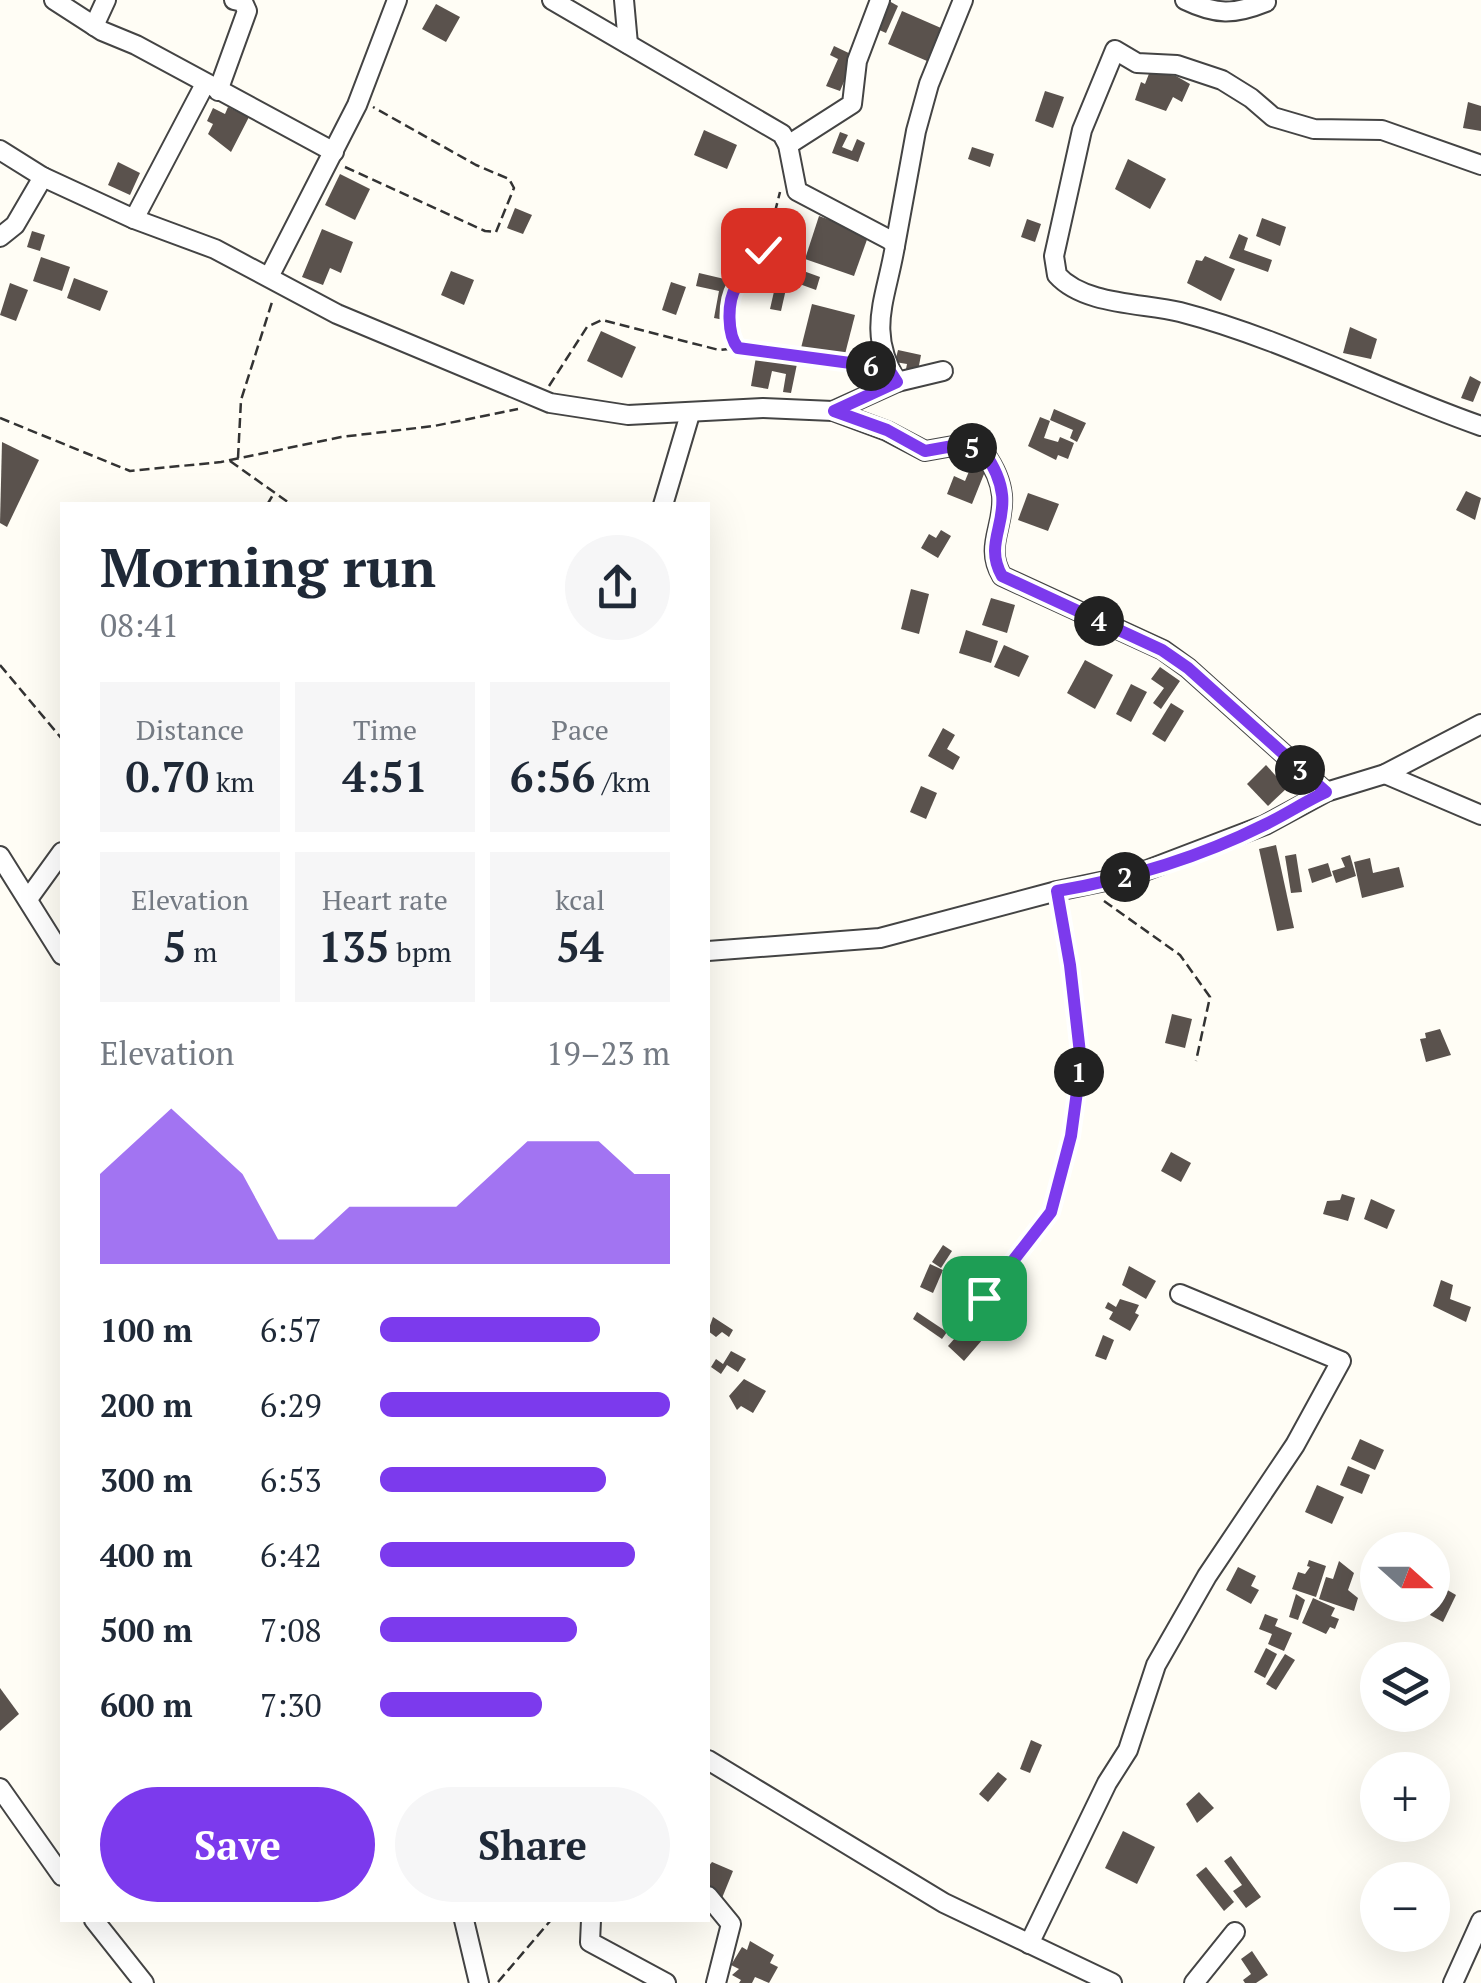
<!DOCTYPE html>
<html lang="en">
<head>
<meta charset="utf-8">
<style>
  :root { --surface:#fff; --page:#f6f6f7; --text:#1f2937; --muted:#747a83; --accent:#7c3aed }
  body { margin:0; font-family:"PT Serif",serif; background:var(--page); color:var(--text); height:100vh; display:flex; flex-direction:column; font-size:38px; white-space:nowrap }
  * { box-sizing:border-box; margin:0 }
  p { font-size:32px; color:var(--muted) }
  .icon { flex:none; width:55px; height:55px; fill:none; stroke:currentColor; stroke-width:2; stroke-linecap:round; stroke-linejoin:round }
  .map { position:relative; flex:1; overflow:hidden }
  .sheet { position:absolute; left:60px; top:502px; width:650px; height:1420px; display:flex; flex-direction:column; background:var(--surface); border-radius:0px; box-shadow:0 10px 40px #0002 }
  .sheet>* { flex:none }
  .needle { width:65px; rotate:111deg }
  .buttons { position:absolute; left:1360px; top:1532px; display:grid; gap:20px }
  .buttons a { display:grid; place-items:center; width:90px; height:90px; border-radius:50%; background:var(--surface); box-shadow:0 10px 40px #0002; font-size:50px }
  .pin { position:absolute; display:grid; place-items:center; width:85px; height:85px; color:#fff; margin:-42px; border-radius:20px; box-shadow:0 5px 15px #0006 }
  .km { position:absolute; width:50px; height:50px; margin:-25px; border-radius:50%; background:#222; color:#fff; font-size:28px; line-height:50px; text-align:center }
  .round { display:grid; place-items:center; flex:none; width:105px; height:105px; border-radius:52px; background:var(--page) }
  .head { display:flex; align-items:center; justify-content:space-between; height:170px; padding:0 40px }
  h1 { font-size:55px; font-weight:700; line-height:75px }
  .stats { display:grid; grid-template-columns:repeat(3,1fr); gap:15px; height:170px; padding:10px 40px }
  .stats div { display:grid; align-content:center; border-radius:0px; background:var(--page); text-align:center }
  .stats b { font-size:42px; font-weight:700 }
  .stats small { font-size:28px; font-weight:400 }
  .stats p { font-size:28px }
  .chart { height:280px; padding:20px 40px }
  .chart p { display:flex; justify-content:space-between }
  .chart svg { width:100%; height:180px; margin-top:10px; fill:var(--accent); opacity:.7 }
  .action { display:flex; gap:20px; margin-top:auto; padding:20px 40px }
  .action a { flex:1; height:115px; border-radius:60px; background:var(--accent); color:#fff; font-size:40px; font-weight:700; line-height:115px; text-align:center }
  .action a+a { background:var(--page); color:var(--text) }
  ul { padding:0 40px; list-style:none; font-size:32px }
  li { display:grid; grid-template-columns:160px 120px 1fr; align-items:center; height:75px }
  li i { height:25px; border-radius:12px; background:var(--accent) }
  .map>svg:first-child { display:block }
</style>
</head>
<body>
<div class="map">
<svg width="1481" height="1983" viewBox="0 0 1481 1983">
  <rect width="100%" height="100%" fill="#fffdf5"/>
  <g fill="#5a524d">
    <path d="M 889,1 L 898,6 L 886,33 L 877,29 Z"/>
    <path d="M 436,4 L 460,17 L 446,42 L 422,29 Z"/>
    <path d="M 902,11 L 941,28 L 927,61 L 888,44 Z"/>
    <path d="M 834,46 L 855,56 L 840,91 L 826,86 L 838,59 L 830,55 Z"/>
    <path d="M 1150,71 L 1176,76 L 1190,84 L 1182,102 L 1173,97 L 1166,111 L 1135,100 L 1141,82 L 1145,84 Z"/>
    <path d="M 1045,91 L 1064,97 L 1053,128 L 1035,121 Z"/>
    <path d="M 1468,102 L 1481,106 L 1481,131 L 1463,128 Z"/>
    <path d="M 228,107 L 249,117 L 231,152 L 208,134 L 213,124 L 207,121 L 213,108 L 225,114 Z"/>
    <path d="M 704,130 L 737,145 L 727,169 L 694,155 Z"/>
    <path d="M 840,132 L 848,135 L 842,147 L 852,151 L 857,139 L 865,143 L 858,162 L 832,153 Z"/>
    <path d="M 972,147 L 994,154 L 990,167 L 968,159 Z"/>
    <path d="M 1128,159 L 1166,179 L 1150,209 L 1115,189 Z"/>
    <path d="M 118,162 L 140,173 L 130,195 L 108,185 Z"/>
    <path d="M 340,174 L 370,189 L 355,220 L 325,205 Z"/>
    <path d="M 515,208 L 532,215 L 523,234 L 507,228 Z"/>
    <path d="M 819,216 L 869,234 L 854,276 L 805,259 Z"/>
    <path d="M 1262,218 L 1286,227 L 1280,246 L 1256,236 Z"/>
    <path d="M 1027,219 L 1041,224 L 1035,242 L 1021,237 Z"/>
    <path d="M 322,229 L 353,242 L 341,273 L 330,268 L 323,285 L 302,277 Z"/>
    <path d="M 32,231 L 45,235 L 40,251 L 27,247 Z"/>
    <path d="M 1239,234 L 1248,238 L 1244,250 L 1272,260 L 1268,272 L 1229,258 Z"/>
    <path d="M 1205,256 L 1235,269 L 1221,301 L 1187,283 L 1196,260 L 1202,261 Z"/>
    <path d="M 41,257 L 70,267 L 62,291 L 33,281 Z"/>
    <path d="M 798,269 L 820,277 L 816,290 L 794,282 Z"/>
    <path d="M 451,271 L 474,280 L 464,305 L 441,295 Z"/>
    <path d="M 699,273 L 733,281 L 724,320 L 714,318 L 719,291 L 696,286 Z"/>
    <path d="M 74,278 L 108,291 L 100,311 L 67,298 Z"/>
    <path d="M 671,282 L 686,287 L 676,315 L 662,310 Z"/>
    <path d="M 10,283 L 28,290 L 16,321 L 0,315 Z"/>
    <path d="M 775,287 L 786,289 L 781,311 L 770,309 Z"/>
    <path d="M 812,304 L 855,315 L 844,358 L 801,348 Z"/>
    <path d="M 1350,327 L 1377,339 L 1371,359 L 1343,353 Z"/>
    <path d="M 601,331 L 636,347 L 622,378 L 587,361 Z"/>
    <path d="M 898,350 L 921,355 L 917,376 L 905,374 L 907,364 L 895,362 Z"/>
    <path d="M 756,357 L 797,364 L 791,393 L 783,392 L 786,374 L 772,371 L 768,389 L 751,386 Z"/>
    <path d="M 1470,376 L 1481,382 L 1473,402 L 1461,398 Z"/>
    <path d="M 1054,409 L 1086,423 L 1077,442 L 1070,438 L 1073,430 L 1050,420 Z"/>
    <path d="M 1040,417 L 1050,421 L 1044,438 L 1058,442 L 1060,437 L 1074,443 L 1068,459 L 1058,455 L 1056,460 L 1028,446 Z"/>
    <path d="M 2,442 L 39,460 L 7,527 L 0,523 Z"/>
    <path d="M 972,464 L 986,469 L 972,504 L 947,494 L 954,476 L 965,481 Z"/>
    <path d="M 1466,491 L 1481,498 L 1475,520 L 1456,510 Z"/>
    <path d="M 1028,493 L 1059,504 L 1048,531 L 1018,520 Z"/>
    <path d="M 941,530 L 951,536 L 938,558 L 921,548 L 929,534 L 936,538 Z"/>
    <path d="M 911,589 L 929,594 L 919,634 L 901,629 Z"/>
    <path d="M 991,598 L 1015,605 L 1007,633 L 982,625 Z"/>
    <path d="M 966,630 L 998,641 L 991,663 L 959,653 Z"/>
    <path d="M 1004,645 L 1029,656 L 1019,677 L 994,667 Z"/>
    <path d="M 1085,660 L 1113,675 L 1095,709 L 1067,693 Z"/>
    <path d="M 1160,667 L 1180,681 L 1161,709 L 1153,703 L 1164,688 L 1151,679 Z"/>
    <path d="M 1131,684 L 1147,692 L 1131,722 L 1116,714 Z"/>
    <path d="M 1171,703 L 1184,711 L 1165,742 L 1152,734 Z"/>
    <path d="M 943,728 L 955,735 L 947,749 L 960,757 L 953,770 L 928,756 Z"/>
    <path d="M 1266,765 L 1287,788 L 1268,806 L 1247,784 Z"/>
    <path d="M 921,786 L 937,793 L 926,819 L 910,812 Z"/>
    <path d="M 1276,845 L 1294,928 L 1277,931 L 1259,849 Z"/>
    <path d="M 1296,854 L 1302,892 L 1291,893 L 1285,856 Z"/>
    <path d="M 1350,855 L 1356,876 L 1336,883 L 1332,871 L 1345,867 L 1341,858 Z"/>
    <path d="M 1370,858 L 1373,873 L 1399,867 L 1404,887 L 1362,898 L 1354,862 Z"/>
    <path d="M 1328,863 L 1332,876 L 1312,883 L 1308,869 Z"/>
    <path d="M 1172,1014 L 1192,1019 L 1185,1048 L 1165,1043 Z"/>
    <path d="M 1440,1029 L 1451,1055 L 1426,1062 L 1420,1039 L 1426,1038 L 1425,1033 Z"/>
    <path d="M 1171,1152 L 1191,1163 L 1181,1182 L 1161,1171 Z"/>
    <path d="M 1342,1194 L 1355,1198 L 1348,1221 L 1323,1214 L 1327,1201 L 1340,1200 Z"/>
    <path d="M 1371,1199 L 1395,1210 L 1387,1229 L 1364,1219 Z"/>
    <path d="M 943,1245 L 952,1251 L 941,1268 L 932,1262 Z"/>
    <path d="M 930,1264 L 943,1270 L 933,1293 L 920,1287 Z"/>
    <path d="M 1129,1266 L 1156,1281 L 1146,1299 L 1122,1285 Z"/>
    <path d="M 1441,1280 L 1453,1285 L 1450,1299 L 1471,1307 L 1466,1322 L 1433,1306 Z"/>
    <path d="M 1120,1299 L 1139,1305 L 1135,1313 L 1139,1315 L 1130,1331 L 1109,1319 L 1113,1312 L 1105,1308 L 1108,1302 L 1116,1307 Z"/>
    <path d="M 917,1312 L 947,1332 L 942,1339 L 913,1319 Z"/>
    <path d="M 713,1317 L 733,1330 L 729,1337 L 722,1332 L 716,1337 L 708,1331 Z"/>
    <path d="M 972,1329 L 983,1339 L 964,1361 L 948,1346 L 955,1338 L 962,1340 Z"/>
    <path d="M 1103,1335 L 1114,1340 L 1106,1360 L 1095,1356 Z"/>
    <path d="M 731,1351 L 746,1359 L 738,1372 L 727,1365 L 721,1374 L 711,1367 L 716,1359 L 723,1364 Z"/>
    <path d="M 744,1379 L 766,1391 L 753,1413 L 741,1406 L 737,1410 L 729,1396 Z"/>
    <path d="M 1360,1439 L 1384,1450 L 1375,1470 L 1351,1459 Z"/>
    <path d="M 1348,1466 L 1370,1475 L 1362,1494 L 1340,1485 Z"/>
    <path d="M 1317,1485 L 1344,1497 L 1332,1524 L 1305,1512 Z"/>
    <path d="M 1309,1560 L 1326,1566 L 1316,1597 L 1292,1589 L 1298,1572 L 1305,1574 L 1310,1567 L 1307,1566 Z"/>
    <path d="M 1339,1561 L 1354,1573 L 1348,1590 L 1358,1598 L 1354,1611 L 1319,1599 L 1326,1577 L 1333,1579 Z"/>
    <path d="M 1238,1567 L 1256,1576 L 1251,1586 L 1259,1590 L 1251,1604 L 1226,1590 Z"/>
    <path d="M 1444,1588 L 1456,1595 L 1443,1622 L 1430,1615 Z"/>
    <path d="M 1296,1594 L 1305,1600 L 1298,1620 L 1289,1617 Z"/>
    <path d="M 1313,1598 L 1335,1608 L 1331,1616 L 1339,1619 L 1335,1629 L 1330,1627 L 1326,1634 L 1302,1623 Z"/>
    <path d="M 1265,1614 L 1278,1619 L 1275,1626 L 1292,1633 L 1284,1651 L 1268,1644 L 1272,1634 L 1259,1629 Z"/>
    <path d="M 1266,1648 L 1277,1654 L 1265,1678 L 1254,1672 Z"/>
    <path d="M 1285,1654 L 1295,1660 L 1276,1690 L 1266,1684 Z"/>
    <path d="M 0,1688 L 19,1714 L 0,1731 Z"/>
    <path d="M 1031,1740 L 1042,1745 L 1030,1773 L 1020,1769 Z"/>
    <path d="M 998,1772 L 1007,1779 L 988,1802 L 979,1794 Z"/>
    <path d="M 1199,1792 L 1214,1808 L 1197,1823 L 1186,1804 Z"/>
    <path d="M 1123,1831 L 1155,1847 L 1137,1884 L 1105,1868 Z"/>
    <path d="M 1231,1856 L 1261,1897 L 1246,1908 L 1233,1891 L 1242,1885 L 1224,1861 Z"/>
    <path d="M 712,1862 L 733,1871 L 722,1898 L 708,1891 L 708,1867 Z"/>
    <path d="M 1206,1867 L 1234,1902 L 1224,1911 L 1196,1875 Z"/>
    <path d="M 750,1941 L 774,1955 L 770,1963 L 778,1967 L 769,1983 L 755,1977 L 752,1983 L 739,1983 L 741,1980 L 732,1975 L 739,1969 L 731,1965 L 742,1947 L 747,1950 Z"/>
    <path d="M 1252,1951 L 1268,1975 L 1256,1983 L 1245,1983 L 1243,1980 L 1251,1974 L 1241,1959 Z"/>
  </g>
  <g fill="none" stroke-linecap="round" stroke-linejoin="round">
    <defs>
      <g id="street">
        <path d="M 54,0 L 102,31 L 136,45 L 334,152"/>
        <path d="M 552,0 L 782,134 L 788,145 L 797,191 L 890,240 L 895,246 C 886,300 866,331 897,382"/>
        <path d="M 624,0 L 628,44"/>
        <path d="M 1185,0 C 1216,15 1234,15 1266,2"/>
        <path d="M 94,26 L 106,0"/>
        <path d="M 218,91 L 247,11 L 243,2 L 234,0"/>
        <path d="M 788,145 L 852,104 L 857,61 L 880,0"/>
        <path d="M 0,150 L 43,177 L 134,219 L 215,249 L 337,314 L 550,403 L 628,415 L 763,408 L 833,411 L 887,431 L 925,451 L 953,446 L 984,453 C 1027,512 977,535 1002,576 L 1163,650 L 1188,668 L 1326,792"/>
        <path d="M 1481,165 L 1382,130 L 1314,129 L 1273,117 L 1251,98 L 1222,80 L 1177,65 L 1137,63 L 1115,50 L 1082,130 L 1054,256 L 1057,275 C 1084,305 1142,303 1180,312 C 1284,339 1380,391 1481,426"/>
        <path d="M 134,219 L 205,84"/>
        <path d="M 0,237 L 15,225 L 43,177"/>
        <path d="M 895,246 L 916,131 L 929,84 L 963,0"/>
        <path d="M 270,275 L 357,105 L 397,0"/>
        <path d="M 833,411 L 897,382 L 943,371"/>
        <path d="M 663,505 L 690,414"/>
        <path d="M 1385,774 L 1481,815"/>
        <path d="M 0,856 L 62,955"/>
        <path d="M 28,899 L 62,852"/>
        <path d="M 708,951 L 880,938 L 1057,891 L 1134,875 L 1265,825 L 1326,792 L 1385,774 L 1481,724"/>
        <path d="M 708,1760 L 944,1903 L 1112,1983"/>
        <path d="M 0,1788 L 62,1876"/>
        <path d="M 708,1896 L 731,1924 L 716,1983"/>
        <path d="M 94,1920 L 144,1983"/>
        <path d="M 464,1920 L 479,1983"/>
        <path d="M 591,1920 L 590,1942 L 666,1983"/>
        <path d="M 1029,1944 L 1107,1783 L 1128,1750 L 1156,1665 L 1207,1576 L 1295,1445 L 1341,1361 L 1180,1294"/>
        <path d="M 1194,1983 L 1235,1932"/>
        <path d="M 1453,1983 L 1481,1921"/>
      </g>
    </defs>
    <use href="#street" stroke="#444" stroke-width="22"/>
    <g stroke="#333" stroke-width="2.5" stroke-dasharray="10 5" stroke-linecap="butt">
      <path d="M 345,167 L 485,231 L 496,232 L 514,188 L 509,179 L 476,165 L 373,107"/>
      <path d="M 738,347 L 730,333 L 733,295 L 738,284 L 762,263 L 780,192"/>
      <path d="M 549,386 L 587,327 L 602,320 L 719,350 L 738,348 L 872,366"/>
      <path d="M 0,418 L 130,471 L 221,462 L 341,437 L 434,426 L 518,409"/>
      <path d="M 238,458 L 241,400 L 272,302"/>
      <path d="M 230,461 L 292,505"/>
      <path d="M 267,505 L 274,493"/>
      <path d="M 0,665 L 62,739"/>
      <path d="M 1104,901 L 1180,955 L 1210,997 L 1196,1061"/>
      <path d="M 983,1298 L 1051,1212 L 1071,1136 L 1081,1062 L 1060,907"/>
      <path d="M 498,1982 L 551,1920"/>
    </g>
    <use href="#street" stroke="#fff" stroke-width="18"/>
  </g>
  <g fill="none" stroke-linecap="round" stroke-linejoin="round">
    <defs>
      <path id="route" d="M 763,250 C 761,272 746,271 736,287 C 727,302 727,335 738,348 L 888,368 L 897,382 L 834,411 L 887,430 L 925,451 L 953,446 L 984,452 C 1027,513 978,534 1002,576 L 1162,650 L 1188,668 L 1326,792 C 1304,802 1285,815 1264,825 C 1200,857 1127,879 1057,891 L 1070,965 L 1081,1062 L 1071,1136 L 1051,1212 L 984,1298"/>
    </defs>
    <use href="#route" stroke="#fff" stroke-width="20"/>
    <use href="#route" stroke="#7c3aed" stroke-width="12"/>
  </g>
</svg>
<div class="buttons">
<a><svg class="needle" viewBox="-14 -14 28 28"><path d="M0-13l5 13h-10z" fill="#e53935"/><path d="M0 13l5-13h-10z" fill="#747a83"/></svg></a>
<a><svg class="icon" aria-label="layers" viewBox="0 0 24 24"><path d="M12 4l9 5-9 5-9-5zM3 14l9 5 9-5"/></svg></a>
<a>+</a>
<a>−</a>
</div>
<div class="pin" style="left:984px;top:1298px;background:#1e9e55"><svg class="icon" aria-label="arrive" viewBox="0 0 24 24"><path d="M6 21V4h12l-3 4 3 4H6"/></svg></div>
<div class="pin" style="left:763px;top:250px;background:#d93025"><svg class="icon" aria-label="check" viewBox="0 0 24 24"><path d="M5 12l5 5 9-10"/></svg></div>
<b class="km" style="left:1079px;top:1072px">1</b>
<b class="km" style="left:1125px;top:877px">2</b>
<b class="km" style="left:1300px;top:770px">3</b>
<b class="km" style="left:1099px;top:621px">4</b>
<b class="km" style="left:972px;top:448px">5</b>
<b class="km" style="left:871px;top:366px">6</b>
<section class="sheet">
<div class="head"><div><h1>Morning run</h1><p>08:41</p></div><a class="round"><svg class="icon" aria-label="share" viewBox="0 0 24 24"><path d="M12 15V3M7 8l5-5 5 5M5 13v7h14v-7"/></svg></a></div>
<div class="stats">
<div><p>Distance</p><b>0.70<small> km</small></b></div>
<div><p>Time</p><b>4:51</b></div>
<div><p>Pace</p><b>6:56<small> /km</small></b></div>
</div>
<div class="stats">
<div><p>Elevation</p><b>5<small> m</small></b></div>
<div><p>Heart rate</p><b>135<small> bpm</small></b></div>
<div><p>kcal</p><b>54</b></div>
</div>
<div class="chart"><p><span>Elevation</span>19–23 m</p>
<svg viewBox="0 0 160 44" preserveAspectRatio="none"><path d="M0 44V22L10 14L20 6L30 14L40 22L50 38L60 38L70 30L80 30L90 30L100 30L110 22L120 14L130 14L140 14L150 22L160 22V44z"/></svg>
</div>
<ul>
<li><b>100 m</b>6:57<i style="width:76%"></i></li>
<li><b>200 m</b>6:29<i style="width:100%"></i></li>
<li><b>300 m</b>6:53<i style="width:78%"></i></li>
<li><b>400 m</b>6:42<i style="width:88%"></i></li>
<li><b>500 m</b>7:08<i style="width:68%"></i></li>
<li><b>600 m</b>7:30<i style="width:56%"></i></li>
</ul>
<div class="action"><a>Save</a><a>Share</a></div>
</section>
</div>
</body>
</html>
